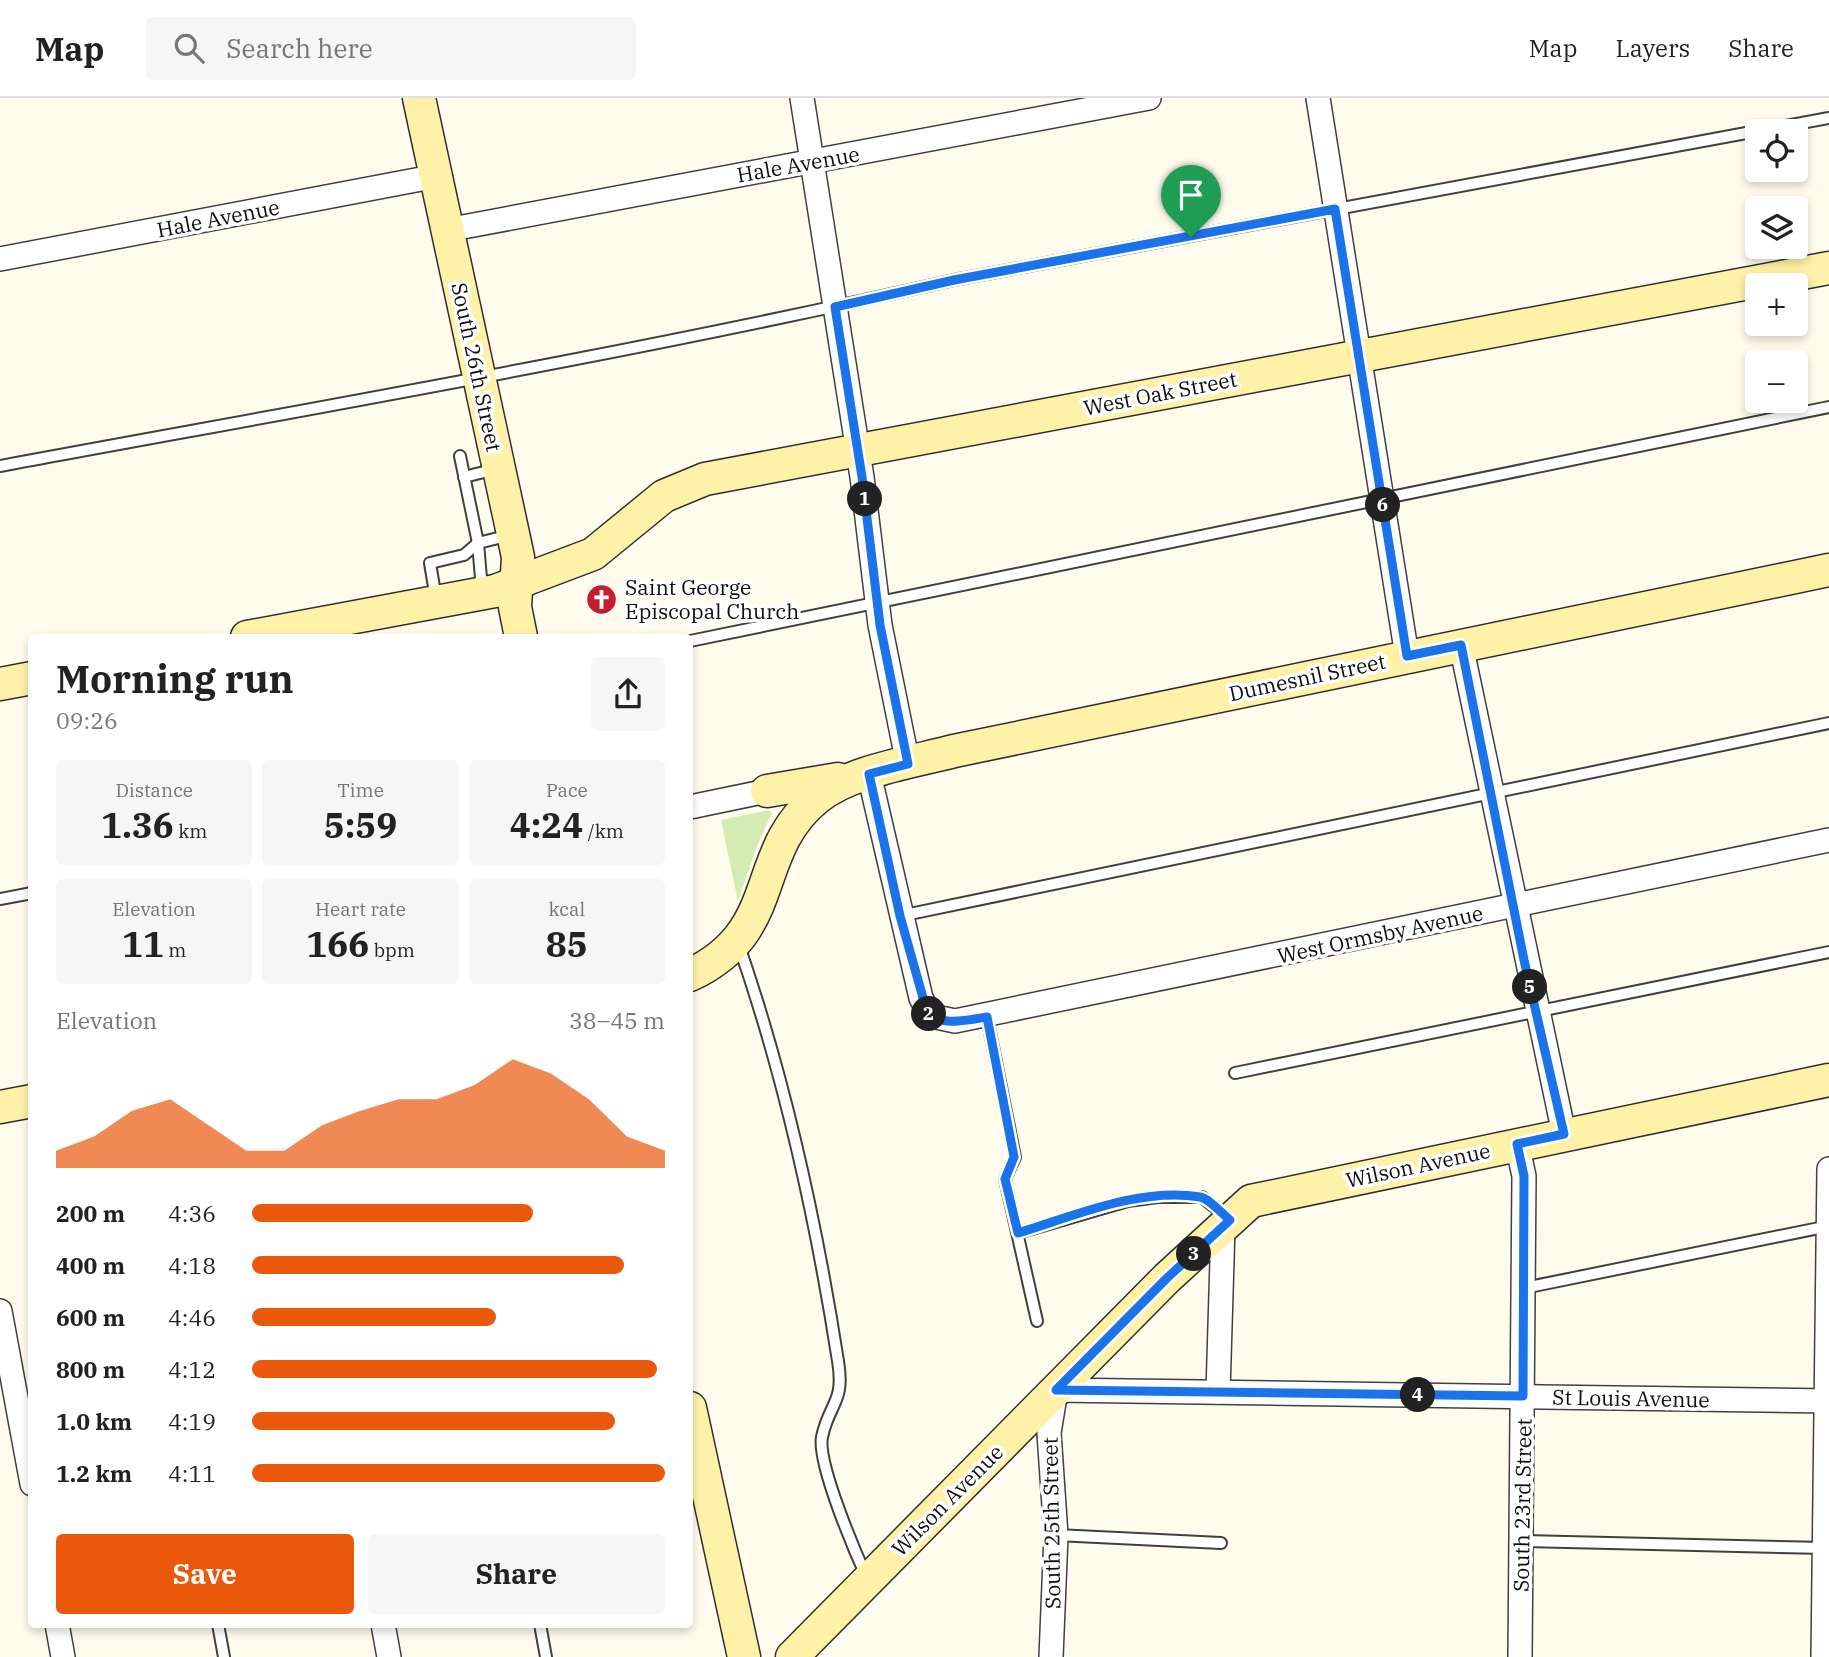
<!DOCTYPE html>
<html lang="en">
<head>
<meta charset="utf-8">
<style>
  :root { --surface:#fff; --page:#f6f6f6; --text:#222; --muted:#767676; --line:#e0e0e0; --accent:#ea580c }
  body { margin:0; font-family:"IBM Plex Serif",serif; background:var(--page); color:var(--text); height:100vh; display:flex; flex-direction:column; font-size:26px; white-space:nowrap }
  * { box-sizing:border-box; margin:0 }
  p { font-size:23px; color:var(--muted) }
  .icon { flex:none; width:38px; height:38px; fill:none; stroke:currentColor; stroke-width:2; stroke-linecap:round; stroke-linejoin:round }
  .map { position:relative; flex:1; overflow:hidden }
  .side { position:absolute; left:28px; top:536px; width:665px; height:994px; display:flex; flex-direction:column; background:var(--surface); border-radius:7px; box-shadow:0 4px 10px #0003 }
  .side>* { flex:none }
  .fabs { position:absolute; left:1745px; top:21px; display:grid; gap:14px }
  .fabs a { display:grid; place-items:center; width:63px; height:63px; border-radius:7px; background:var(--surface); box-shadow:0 4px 10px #0003; font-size:35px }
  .pin { position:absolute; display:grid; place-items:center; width:60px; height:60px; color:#fff; margin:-72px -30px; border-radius:50% 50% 50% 0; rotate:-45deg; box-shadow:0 0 7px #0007 }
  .pin .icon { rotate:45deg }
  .km { position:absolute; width:35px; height:35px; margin:-18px; border-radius:50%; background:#222; color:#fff; font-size:19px; line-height:35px; text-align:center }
  .round { display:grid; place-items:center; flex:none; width:74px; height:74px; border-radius:7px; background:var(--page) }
  .head { display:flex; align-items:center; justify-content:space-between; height:119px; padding:0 28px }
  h1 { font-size:38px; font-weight:700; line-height:52px }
  .stats { display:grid; grid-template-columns:repeat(3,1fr); gap:10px; height:119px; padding:7px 28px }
  .stats div { display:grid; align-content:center; border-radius:7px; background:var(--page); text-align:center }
  .stats b { font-size:35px; font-weight:700 }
  .stats small { font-size:19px; font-weight:400 }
  .stats p { font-size:19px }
  .chart { height:196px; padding:14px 28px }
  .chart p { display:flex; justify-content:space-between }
  .chart svg { width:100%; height:126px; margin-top:7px; fill:var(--accent); opacity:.7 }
  .action { display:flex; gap:14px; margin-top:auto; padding:14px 28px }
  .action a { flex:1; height:80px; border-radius:7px; background:var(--accent); color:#fff; font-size:28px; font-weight:700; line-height:80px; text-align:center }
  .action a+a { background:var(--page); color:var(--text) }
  ul { padding:0 28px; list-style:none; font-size:23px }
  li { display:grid; grid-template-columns:112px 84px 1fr; align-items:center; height:52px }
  li i { height:18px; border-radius:9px; background:var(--accent) }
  header { display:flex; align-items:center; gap:42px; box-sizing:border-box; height:98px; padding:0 35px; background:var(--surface); border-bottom:2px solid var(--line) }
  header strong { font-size:33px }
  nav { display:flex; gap:38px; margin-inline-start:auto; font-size:24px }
  .search { width:490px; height:63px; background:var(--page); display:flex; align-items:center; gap:18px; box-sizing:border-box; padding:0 24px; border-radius:7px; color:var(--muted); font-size:26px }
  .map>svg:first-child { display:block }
</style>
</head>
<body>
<header>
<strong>Map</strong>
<div class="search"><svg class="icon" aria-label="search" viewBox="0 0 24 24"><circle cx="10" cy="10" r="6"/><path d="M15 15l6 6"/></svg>Search here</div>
<nav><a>Map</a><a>Layers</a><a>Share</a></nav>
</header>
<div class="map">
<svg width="1829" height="1559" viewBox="0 0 1829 1559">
  <rect width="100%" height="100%" fill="#fffbed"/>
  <path fill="#d4ecb4" d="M 769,712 L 772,715 L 757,748 L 738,803 L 721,722 Z"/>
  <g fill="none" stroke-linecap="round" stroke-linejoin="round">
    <defs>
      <g id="lane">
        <path d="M 1758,33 L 1829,20"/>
        <path d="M 460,358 L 478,445 L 482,492"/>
        <path d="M 0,368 C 319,309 638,254 954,182 L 1757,33"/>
        <path d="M 464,379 L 496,371"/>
        <path d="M 436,501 L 430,465 L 464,457 L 478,445 L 510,437"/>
        <path d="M 690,543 L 1829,309"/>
        <path d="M 0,801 L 32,795"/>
        <path d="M 900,818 L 1829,625"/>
        <path d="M 738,845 C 785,980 816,1122 838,1263 C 845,1305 829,1305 822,1339 C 817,1365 855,1454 867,1480"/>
        <path d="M 987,919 L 1015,1059 L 1005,1081 L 1037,1223"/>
        <path d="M 1235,975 L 1829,854"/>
        <path d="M 1018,1135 L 1128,1103 L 1158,1099 L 1202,1099 L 1228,1120"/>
        <path d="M 1524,1190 L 1829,1128"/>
        <path d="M 1056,1437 L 1221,1445"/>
        <path d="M 1522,1443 L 1826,1450"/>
        <path d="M 218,1526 L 224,1559"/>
        <path d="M 540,1526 L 546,1559"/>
      </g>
      <g id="street">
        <path d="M 802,0 L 862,379 L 880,527 L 908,666"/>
        <path d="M 1318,0 L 1407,558"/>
        <path d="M 447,132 L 1149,0"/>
        <path d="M 0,161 L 437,78"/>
        <path d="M 1461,547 L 1564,1036"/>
        <path d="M 869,676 L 921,900 L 931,918 L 955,923 L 1829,742"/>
        <path d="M 690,709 L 767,693"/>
        <path d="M 1517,1046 L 1524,1078 L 1520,1559"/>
        <path d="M 0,1213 L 32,1386"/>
        <path d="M 1218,1294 L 1223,1129"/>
        <path d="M 57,1526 L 63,1559"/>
        <path d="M 383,1526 L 389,1559"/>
        <path d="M 1051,1559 L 1056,1437 L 1049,1335 L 1056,1292 L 1829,1303"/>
        <path d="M 1823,1559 L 1829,1071"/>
      </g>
      <g id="secondary">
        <path d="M 419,0 L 518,459 L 515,509 L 521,539"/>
        <path d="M 247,539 L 495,493 L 593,456 L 664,398 L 705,381 L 1829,170"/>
        <path d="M 0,586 L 32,580"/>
        <path d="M 767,693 L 838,681"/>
        <path d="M 690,877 C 784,833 749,755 817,700 C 850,673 913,664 954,653 L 1829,472"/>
        <path d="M 0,1009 L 32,1003"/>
        <path d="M 690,1310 L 744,1559"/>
        <path d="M 792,1559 L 1167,1180 L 1251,1103 L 1829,982"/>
      </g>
    </defs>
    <use href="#lane" stroke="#404040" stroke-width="14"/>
    <use href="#street" stroke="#404040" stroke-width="26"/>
    <use href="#secondary" stroke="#2f2f2f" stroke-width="35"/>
    <use href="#lane" stroke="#fff" stroke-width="10"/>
    <use href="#street" stroke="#fff" stroke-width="23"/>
    <use href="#secondary" stroke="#fff1a8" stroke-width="32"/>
  </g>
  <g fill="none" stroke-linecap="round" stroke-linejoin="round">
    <defs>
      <path id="route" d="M 1335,111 L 1407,558 L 1461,547 L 1524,862 L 1564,1036 L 1517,1046 L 1524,1078 L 1523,1298 L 1056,1292 L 1167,1180 L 1230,1122 C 1222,1116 1210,1101 1200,1099 C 1140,1089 1074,1118 1018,1135 L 1005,1081 L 1014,1059 L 987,919 C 968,922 941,929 927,914 L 900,818 L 869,676 L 908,666 L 880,527 L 862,379 L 835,209 L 954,182 Z"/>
    </defs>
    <use href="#route" stroke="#fff" stroke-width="14"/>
    <use href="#route" stroke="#1a73e8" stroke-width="9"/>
  </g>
  <defs>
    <symbol id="church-disc" viewBox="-11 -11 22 22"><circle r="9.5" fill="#c51d2e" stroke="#fff"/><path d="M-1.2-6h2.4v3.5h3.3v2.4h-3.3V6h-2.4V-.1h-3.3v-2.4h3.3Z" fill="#fff"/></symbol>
  </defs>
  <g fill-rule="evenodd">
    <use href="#church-disc" x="584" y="484" width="35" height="35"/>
  </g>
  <g text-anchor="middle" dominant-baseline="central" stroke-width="7" stroke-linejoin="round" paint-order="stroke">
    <g font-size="21" fill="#0d0d0d" stroke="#fff">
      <text transform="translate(798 66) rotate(-10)">Hale Avenue</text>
      <text transform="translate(218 120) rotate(-11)">Hale Avenue</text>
      <text transform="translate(477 269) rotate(78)">South 26th Street</text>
      <text transform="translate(1160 295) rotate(-11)">West Oak Street</text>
      <text transform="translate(1307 579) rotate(-12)">Dumesnil Street</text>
      <text transform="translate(1380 836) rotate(-12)">West Ormsby Avenue</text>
      <text transform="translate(1418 1067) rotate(-12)">Wilson Avenue</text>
      <text transform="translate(1631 1300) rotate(1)">St Louis Avenue</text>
      <text transform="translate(947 1402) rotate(-45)">Wilson Avenue</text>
      <text transform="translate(1522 1407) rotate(-89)">South 23rd Street</text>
      <text transform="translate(1051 1425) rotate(-91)">South 25th Street</text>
    </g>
    <g font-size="21" fill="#0d0d0d" stroke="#fff" text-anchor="start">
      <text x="625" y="489">Saint George<tspan x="625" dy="24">Episcopal Church</tspan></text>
    </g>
  </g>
</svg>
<div class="fabs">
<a><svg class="icon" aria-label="locate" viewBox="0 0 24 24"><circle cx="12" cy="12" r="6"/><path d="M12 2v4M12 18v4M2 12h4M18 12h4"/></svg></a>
<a><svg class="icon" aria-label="layers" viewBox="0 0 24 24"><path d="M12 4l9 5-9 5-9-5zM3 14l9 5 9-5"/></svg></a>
<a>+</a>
<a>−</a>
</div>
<div class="pin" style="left:1191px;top:139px;background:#1e9e55"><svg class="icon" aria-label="arrive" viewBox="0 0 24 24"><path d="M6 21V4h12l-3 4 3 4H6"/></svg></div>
<b class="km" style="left:865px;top:401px">1</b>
<b class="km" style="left:929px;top:916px">2</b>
<b class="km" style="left:1194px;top:1156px">3</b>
<b class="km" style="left:1418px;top:1297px">4</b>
<b class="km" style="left:1530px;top:889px">5</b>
<b class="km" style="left:1383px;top:407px">6</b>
<section class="side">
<div class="head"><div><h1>Morning run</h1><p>09:26</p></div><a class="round"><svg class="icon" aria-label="share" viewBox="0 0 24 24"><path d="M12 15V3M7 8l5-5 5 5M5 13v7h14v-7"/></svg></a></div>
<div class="stats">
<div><p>Distance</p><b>1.36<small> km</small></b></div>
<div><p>Time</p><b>5:59</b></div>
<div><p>Pace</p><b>4:24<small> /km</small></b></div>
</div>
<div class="stats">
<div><p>Elevation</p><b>11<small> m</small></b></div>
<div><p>Heart rate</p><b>166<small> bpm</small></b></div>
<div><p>kcal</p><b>85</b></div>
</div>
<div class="chart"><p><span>Elevation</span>38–45 m</p>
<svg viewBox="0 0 160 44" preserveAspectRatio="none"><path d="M0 44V38L10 33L20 24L30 20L40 29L50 38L60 38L70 29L80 24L90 20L100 20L110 15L120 6L130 11L140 20L150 33L160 38V44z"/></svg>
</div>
<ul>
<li><b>200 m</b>4:36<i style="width:68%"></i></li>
<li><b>400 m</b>4:18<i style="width:90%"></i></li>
<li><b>600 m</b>4:46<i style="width:59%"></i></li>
<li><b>800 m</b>4:12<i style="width:98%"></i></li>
<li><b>1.0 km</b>4:19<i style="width:88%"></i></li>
<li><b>1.2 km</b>4:11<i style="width:100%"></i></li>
</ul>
<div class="action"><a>Save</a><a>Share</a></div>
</section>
</div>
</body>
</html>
